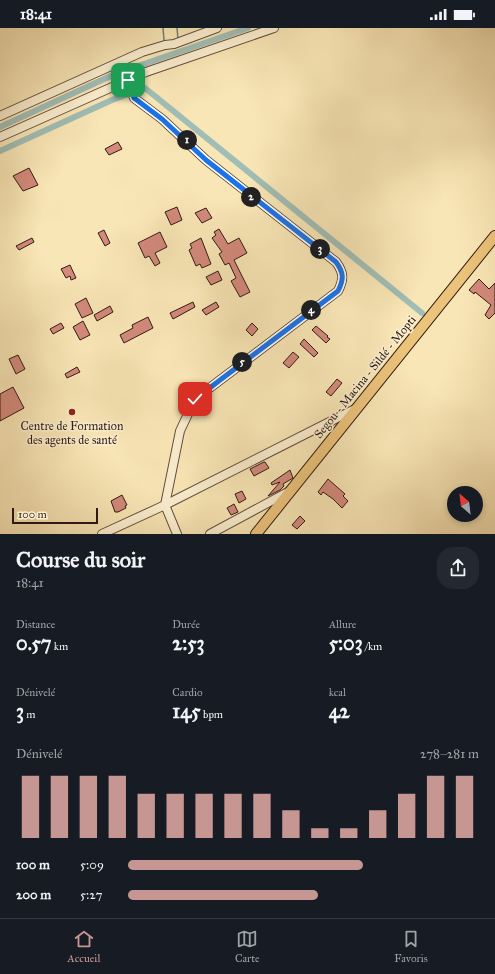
<!DOCTYPE html>
<html lang="fr">
<head>
<meta charset="utf-8">
<style>
  :root { --surface:#171b24; --page:#242831; --text:#f1f3f6; --muted:#9ea1a6; --line:#363941; --accent:#c59692 }
  body { margin:0; font-family:"IM FELL Great Primer",serif; background:var(--page); color:var(--text); height:100vh; display:flex; flex-direction:column; font-size:15px; white-space:nowrap }
  * { box-sizing:border-box; margin:0 }
  p { font-size:13px; color:var(--muted) }
  .icon { flex:none; width:22px; height:22px; fill:none; stroke:currentColor; stroke-width:2; stroke-linecap:round; stroke-linejoin:round }
  .map { position:relative; height:506px; overflow:hidden }
  .drawer { display:flex; flex-direction:column; background:var(--surface); flex:1 }
  .drawer>* { flex:none }
  .needle { width:26px; rotate:332deg }
  .buttons { position:absolute; left:447px; top:458px; display:grid; gap:8px }
  .buttons a { display:grid; place-items:center; width:36px; height:36px; border-radius:50%; background:var(--surface); box-shadow:0 2px 6px #0003; font-size:20px }
  .scale { position:absolute; left:12px; bottom:10px; width:86px; box-sizing:border-box; padding-left:4px; border:2px solid #2f1b13; border-top:0; font-size:11px; line-height:14px; white-space:nowrap; color:#2f1b13; -webkit-text-stroke:3px #fbefd0; paint-order:stroke }
  .pin { position:absolute; display:grid; place-items:center; width:34px; height:34px; color:#fff; margin:-17px; border-radius:8px; box-shadow:0 2px 6px #0006 }
  .km { position:absolute; width:20px; height:20px; margin:-10px; border-radius:50%; background:#222; color:#fff; font-size:11px; line-height:20px; text-align:center }
  .round { display:grid; place-items:center; flex:none; width:42px; height:42px; border-radius:16px; background:var(--page) }
  .overview { display:flex; align-items:center; justify-content:space-between; height:68px; padding:0 16px }
  h1 { font-size:22px; font-weight:800; line-height:30px }
  .stats { display:grid; grid-template-columns:repeat(3,1fr); gap:6px; height:68px; padding:4px 16px }
  .stats div { display:grid; align-content:center }
  .stats b { font-size:20px; font-weight:800 }
  .stats small { font-size:11px; font-weight:400 }
  .stats p { font-size:11px }
  .chart { height:112px; padding:8px 16px }
  .chart p { display:flex; justify-content:space-between }
  .chart svg { width:100%; height:72px; margin-top:4px; stroke:var(--accent); stroke-width:6 }
  ul { padding:0 16px; list-style:none; font-size:13px }
  li { display:grid; grid-template-columns:64px 48px 1fr; align-items:center; height:30px }
  li i { height:10px; border-radius:5px; background:var(--accent) }
  .status { display:flex; justify-content:space-between; align-items:center; height:28px; padding:0 20px; background:var(--surface); direction:ltr }
  .status svg { height:11px; fill:currentColor }
  .tab-bar { display:flex; justify-content:space-around; align-items:center; height:56px; border-top:1px solid var(--line); background:var(--surface); font-size:11px; color:var(--muted) }
  .tab-bar a { display:grid; justify-items:center; gap:2px }
  .tab-bar .current { color:var(--accent) }
  .map>svg:first-child { display:block }
</style>
</head>
<body>
<div class="status"><b>18:41</b><svg viewBox="0 0 49 12"><path d="M0 12V9h3v3zM5 12V6h3v6zM10 12V3h3v9zM15 12V0h3v12zM26 1h20v11H26zM47 4h2v5h-2z"/></svg></div>
<div class="map">
<svg width="495" height="506" viewBox="0 0 495 506">
  <rect width="100%" height="100%" fill="#f9e6b6"/>
  <filter id="stains"><feTurbulence type="fractalNoise" baseFrequency=".005" numOctaves="4"/><feColorMatrix values="0 0 0 0 .2 0 0 0 0 .09 0 0 0 0 .02 0 0 0 .5 -.17"/></filter>
  <radialGradient id="worn" r=".72"><stop offset=".6" stop-color="#630" stop-opacity="0"/><stop offset="1" stop-color="#630" stop-opacity=".3"/></radialGradient>
  <g fill="none" stroke-linecap="round" stroke-linejoin="round">
    <g stroke="#737d75" stroke-width="1.5">
      <path d="M 163,0 L 164,12"/>
      <path d="M 177,0 L 178,11"/>
    </g>
    <g stroke="#a0beb6" stroke-width="6">
      <path d="M 0,99 L 115,46 L 248,0"/>
      <path d="M 0,123 L 112,72 L 145,60 L 422,285"/>
    </g>
  </g>
  <g fill="#d48a7c" stroke="#2f1b13">
    <path d="M 118,114 L 122,121 L 109,127 L 105,121 Z"/>
    <path d="M 29,140 L 38,157 L 23,163 L 13,148 Z"/>
    <path d="M 177,179 L 182,192 L 171,197 L 165,184 Z"/>
    <path d="M 206,180 L 212,190 L 202,195 L 195,185 Z"/>
    <path d="M 219,201 L 228,216 L 239,210 L 247,225 L 234,232 L 250,264 L 240,269 L 231,253 L 236,250 L 229,235 L 225,237 L 219,226 L 222,224 L 212,210 L 216,207 L 214,204 Z"/>
    <path d="M 104,202 L 110,215 L 105,218 L 98,205 Z"/>
    <path d="M 160,204 L 167,219 L 155,225 L 160,235 L 155,238 L 149,228 L 145,230 L 138,215 Z"/>
    <path d="M 32,210 L 34,214 L 19,222 L 16,218 Z"/>
    <path d="M 201,210 L 211,236 L 202,240 L 200,236 L 196,238 L 189,222 L 192,220 L 190,216 Z"/>
    <path d="M 70,237 L 76,250 L 71,252 L 70,248 L 66,250 L 61,241 Z"/>
    <path d="M 218,243 L 222,252 L 211,257 L 206,249 Z"/>
    <path d="M 479,251 L 489,261 L 495,255 L 495,285 L 489,291 L 485,287 L 491,277 L 475,264 L 474,266 L 469,262 Z"/>
    <path d="M 86,270 L 93,285 L 82,290 L 75,276 Z"/>
    <path d="M 193,274 L 195,279 L 173,291 L 170,285 Z"/>
    <path d="M 216,274 L 219,279 L 206,287 L 202,282 Z"/>
    <path d="M 110,278 L 113,284 L 97,293 L 94,287 Z"/>
    <path d="M 148,289 L 153,300 L 124,315 L 120,307 L 133,300 L 132,297 Z"/>
    <path d="M 83,293 L 90,307 L 80,312 L 73,299 Z"/>
    <path d="M 61,295 L 64,300 L 53,306 L 50,301 Z"/>
    <path d="M 252,295 L 258,301 L 252,308 L 246,302 Z"/>
    <path d="M 316,298 L 328,308 L 327,309 L 330,311 L 326,315 L 312,302 Z"/>
    <path d="M 304,311 L 318,325 L 314,329 L 300,316 Z"/>
    <path d="M 293,324 L 299,329 L 289,340 L 283,335 Z"/>
    <path d="M 18,327 L 25,341 L 16,346 L 9,331 Z"/>
    <path d="M 77,339 L 80,344 L 67,350 L 65,346 Z"/>
    <path d="M 337,351 L 342,355 L 331,368 L 326,364 Z"/>
    <path d="M 13,359 L 24,380 L 0,393 L 0,366 Z"/>
    <path d="M 264,434 L 265,434 L 269,440 L 254,448 L 250,441 Z"/>
    <path d="M 290,442 L 293,450 L 283,456 L 284,458 L 280,462 L 268,468 L 280,454 L 272,457 L 271,455 Z"/>
    <path d="M 328,451 L 345,466 L 343,468 L 348,473 L 342,480 L 333,471 L 323,464 L 321,467 L 318,464 Z"/>
    <path d="M 242,463 L 246,471 L 239,475 L 235,466 Z"/>
    <path d="M 122,467 L 127,477 L 125,478 L 126,480 L 118,484 L 115,484 L 111,473 Z"/>
    <path d="M 234,476 L 238,484 L 231,487 L 227,480 Z"/>
    <path d="M 300,488 L 305,493 L 297,501 L 292,497 Z"/>
  </g>
  <g fill="none" stroke-linecap="round" stroke-linejoin="round">
    <defs>
      <g id="minor">
        <path d="M 128,52 L 134,70 L 162,91 L 206,132 L 336,234 C 344,245 344,251 338,263 L 195,371 L 180,403 L 165,477 L 177,506"/>
        <path d="M 0,88 L 142,24 L 165,17 L 174,16 L 217,0"/>
        <path d="M 0,109 L 146,44 L 274,0"/>
        <path d="M 102,506 L 165,477 L 355,381"/>
        <path d="M 210,506 L 288,464"/>
      </g>
      <path id="major" d="M 256,506 L 495,208"/>
    </defs>
    <use href="#minor" stroke="#624e3c" stroke-width="10"/>
    <use href="#major" stroke="#2f1b13" stroke-width="12"/>
    <use href="#minor" stroke="#fbefd0" stroke-width="8"/>
    <use href="#major" stroke="#ecc37b" stroke-width="10"/>
  </g>
  <g fill="none" stroke-linecap="round" stroke-linejoin="round">
    <defs>
      <path id="route" d="M 128,52 L 134,70 L 162,91 L 206,132 L 336,234 C 344,245 344,251 338,263 L 195,371"/>
    </defs>
    <use href="#route" stroke="#fff" stroke-width="8"/>
    <use href="#route" stroke="#1a73e8" stroke-width="5"/>
  </g>
  <circle fill="#8f2418" stroke="#fbefd0" stroke-width="1.5" cx="72" cy="384" r="4"/>
  <g text-anchor="middle" dominant-baseline="central" stroke-width="3" stroke-linejoin="round" paint-order="stroke">
    <g font-size="12" fill="#2f1b13" stroke="#fbefd0">
      <text transform="translate(365 349) rotate(-51)">Segou - Macina - Sildé - Mopti</text>
    </g>
    <g font-size="12" fill="#2f1b13" stroke="#fbefd0">
      <text x="72" y="398">Centre de Formation<tspan x="72" dy="14">des agents de santé</tspan></text>
    </g>
  </g>
  <rect width="100%" height="100%" filter="url(#stains)"/>
  <rect width="100%" height="100%" fill="url(#worn)"/>
</svg>
<div class="buttons">
<a><svg class="needle" viewBox="-14 -14 28 28"><path d="M0-13l5 13h-10z" fill="#e53935"/><path d="M0 13l5-13h-10z" fill="#9ea1a6"/></svg></a>
</div>
<div class="scale">100 m</div>
<div class="pin" style="left:128px;top:52px;background:#1e9e55"><svg class="icon" aria-label="arrive" viewBox="0 0 24 24"><path d="M6 21V4h12l-3 4 3 4H6"/></svg></div>
<div class="pin" style="left:195px;top:371px;background:#d93025"><svg class="icon" aria-label="check" viewBox="0 0 24 24"><path d="M5 12l5 5 9-10"/></svg></div>
<b class="km" style="left:187px;top:112px">1</b>
<b class="km" style="left:251px;top:169px">2</b>
<b class="km" style="left:320px;top:221px">3</b>
<b class="km" style="left:311px;top:282px">4</b>
<b class="km" style="left:242px;top:334px">5</b>
</div>
<section class="drawer">
<div class="overview"><div><h1>Course du soir</h1><p>18:41</p></div><a class="round"><svg class="icon" aria-label="share" viewBox="0 0 24 24"><path d="M12 15V3M7 8l5-5 5 5M5 13v7h14v-7"/></svg></a></div>
<div class="stats">
<div><p>Distance</p><b>0.57<small> km</small></b></div>
<div><p>Durée</p><b>2:53</b></div>
<div><p>Allure</p><b>5:03<small> /km</small></b></div>
</div>
<div class="stats">
<div><p>Dénivelé</p><b>3<small> m</small></b></div>
<div><p>Cardio</p><b>145<small> bpm</small></b></div>
<div><p>kcal</p><b>42</b></div>
</div>
<div class="chart"><p><span>Dénivelé</span>278–281 m</p>
<svg viewBox="0 0 160 44" preserveAspectRatio="none"><path d="M5 44V6M15 44V6M25 44V6M35 44V6M45 44V17M55 44V17M65 44V17M75 44V17M85 44V17M95 44V27M105 44V38M115 44V38M125 44V27M135 44V17M145 44V6M155 44V6"/></svg>
</div>
<ul>
<li><b>100 m</b>5:09<i style="width:67%"></i></li>
<li><b>200 m</b>5:27<i style="width:54%"></i></li>
</ul>
</section>
<nav class="tab-bar">
<a class="current"><svg class="icon" aria-label="home" viewBox="0 0 24 24"><path d="M3 11l9-7 9 7M6 9v11h12V9"/></svg>Accueil</a>
<a><svg class="icon" aria-label="map" viewBox="0 0 24 24"><path d="M3 6l6-2 6 2 6-2v14l-6 2-6-2-6 2zM9 4v14M15 6v14"/></svg>Carte</a>
<a><svg class="icon" aria-label="saved" viewBox="0 0 24 24"><path d="M7 4h10v16l-5-4-5 4z"/></svg>Favoris</a>
</nav>
</body>
</html>
